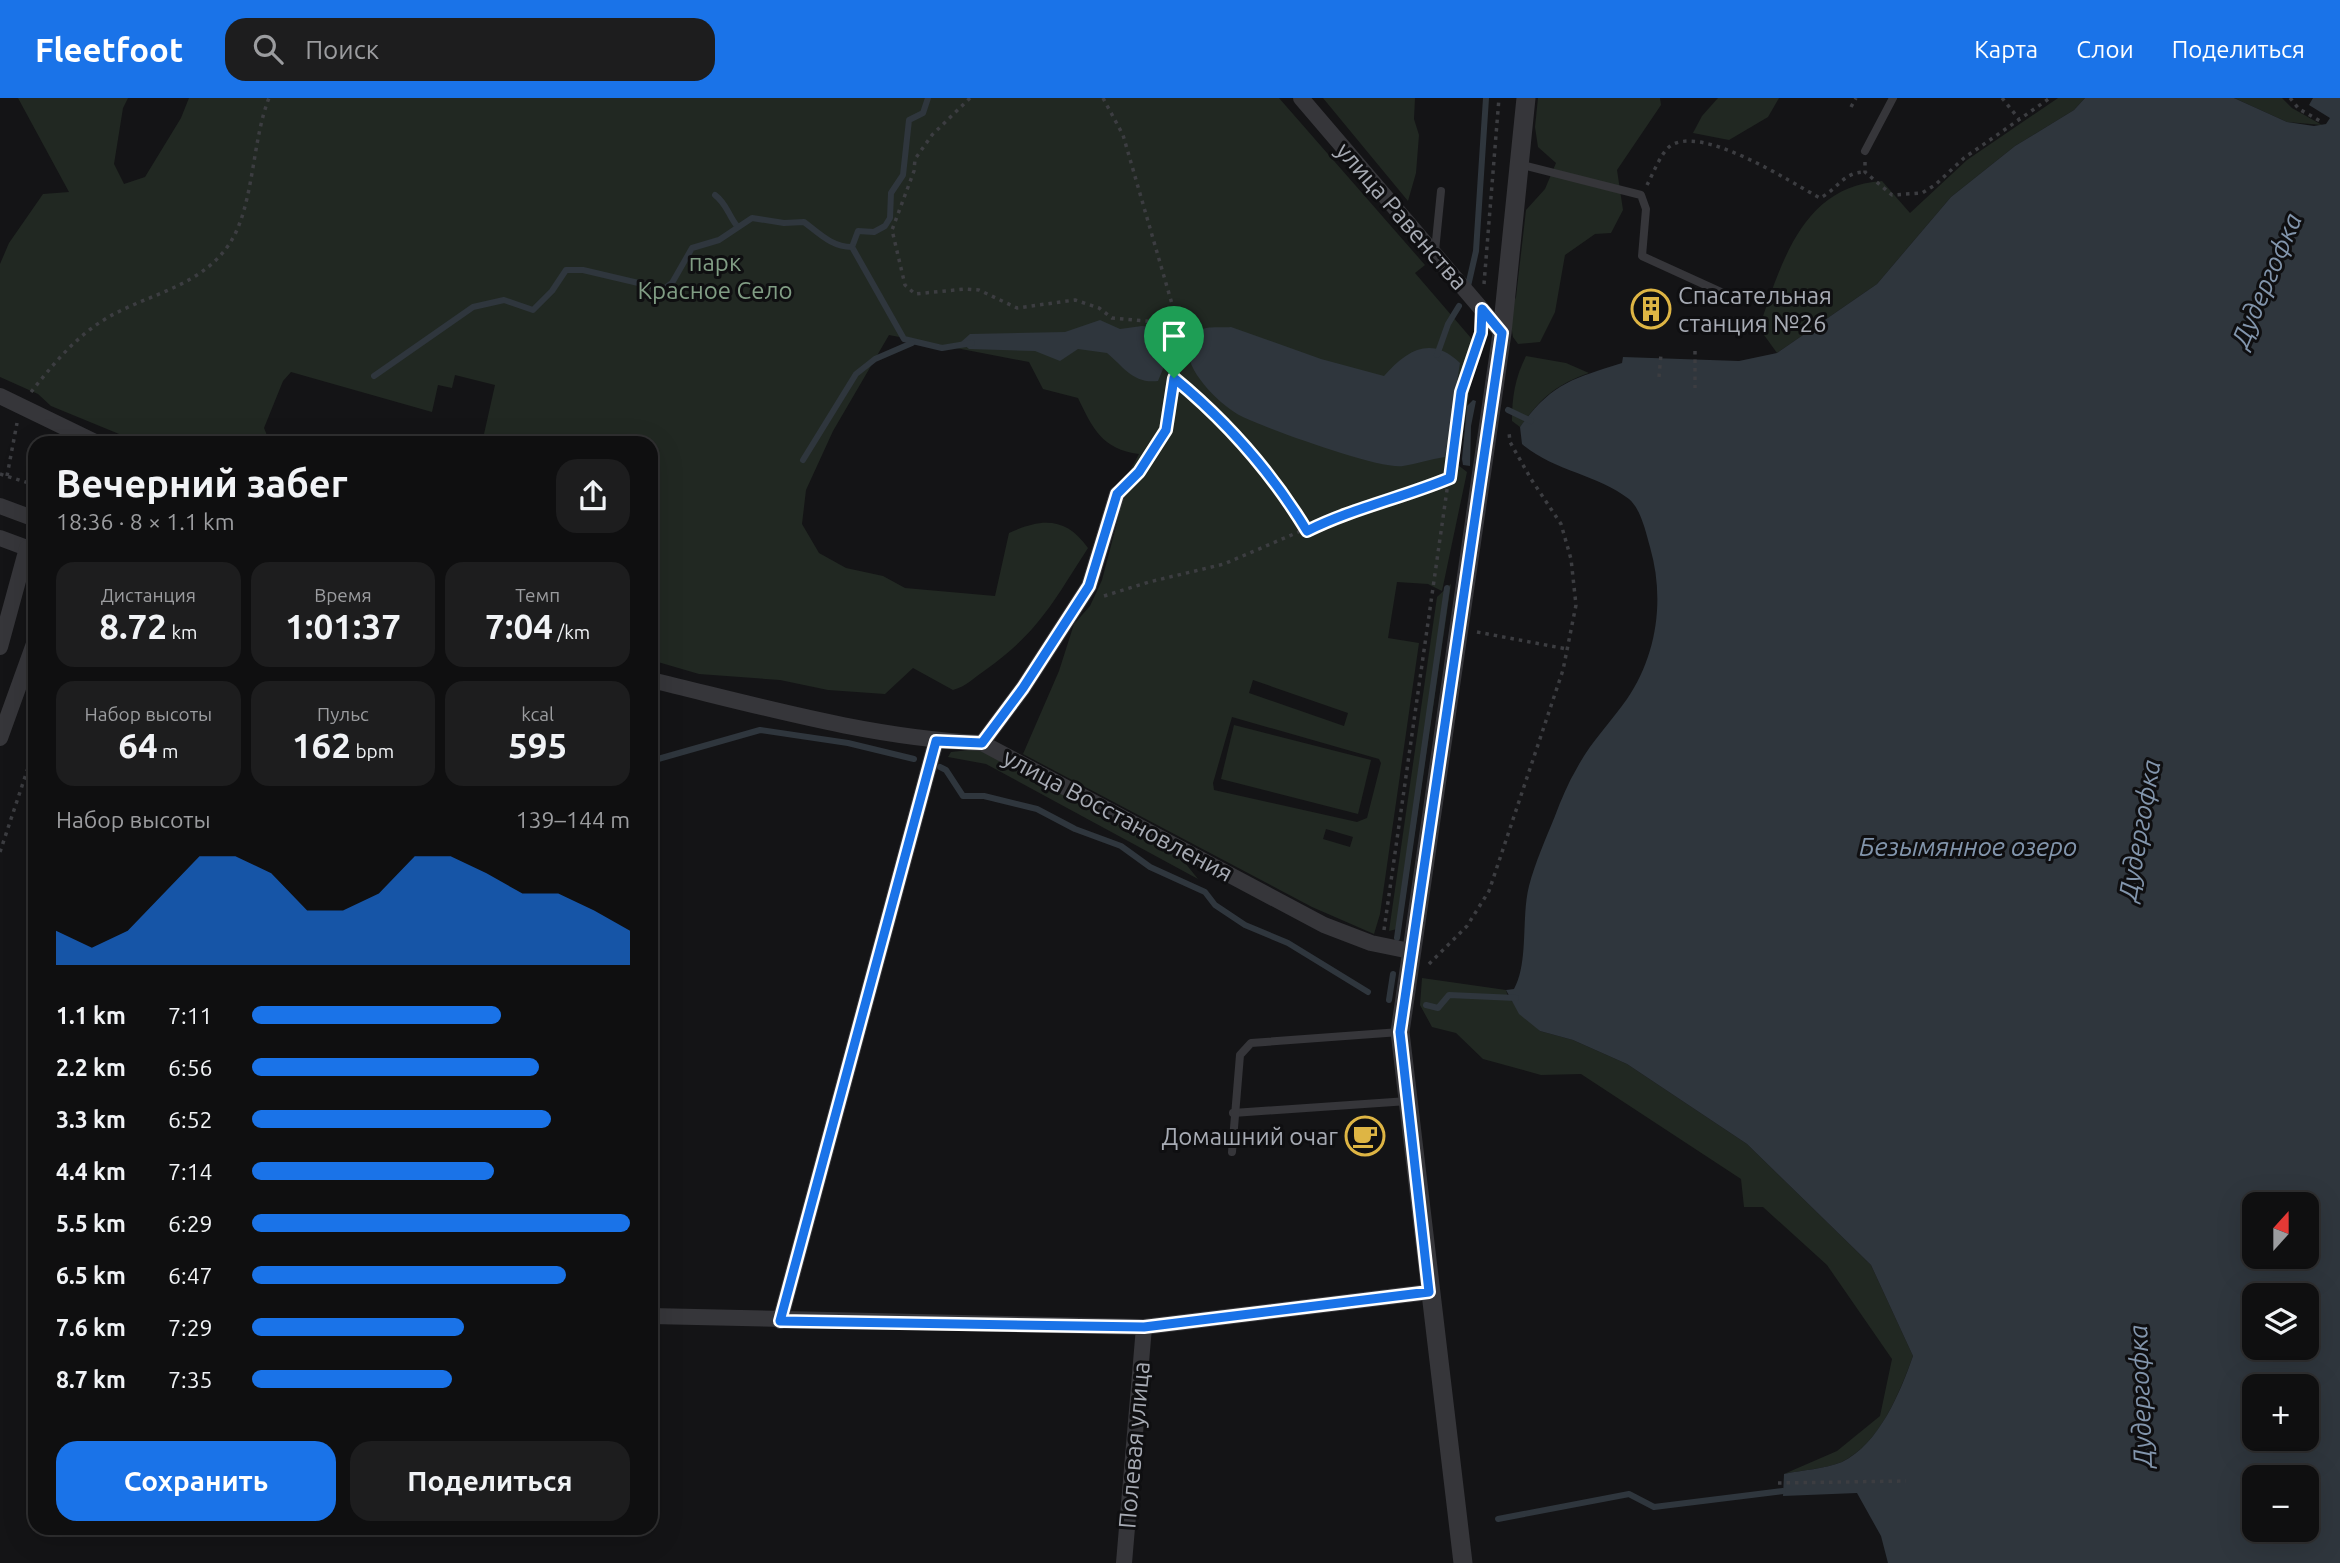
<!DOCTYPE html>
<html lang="ru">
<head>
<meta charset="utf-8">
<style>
  :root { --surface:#0f0f10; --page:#1d1d1e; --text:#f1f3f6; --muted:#9b9c9f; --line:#2f2f30; --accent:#1a73e8 }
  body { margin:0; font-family:Ubuntu,sans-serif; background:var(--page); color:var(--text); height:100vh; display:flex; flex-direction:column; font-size:26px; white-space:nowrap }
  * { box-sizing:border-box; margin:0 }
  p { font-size:23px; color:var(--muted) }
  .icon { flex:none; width:38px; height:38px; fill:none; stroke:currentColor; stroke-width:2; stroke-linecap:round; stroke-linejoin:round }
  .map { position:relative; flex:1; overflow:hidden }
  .side { position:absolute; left:28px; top:338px; width:630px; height:1099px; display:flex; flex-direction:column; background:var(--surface); border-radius:21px; box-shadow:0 7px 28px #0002,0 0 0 2px var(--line) }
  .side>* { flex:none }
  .needle { width:46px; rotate:21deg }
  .fabs { position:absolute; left:2242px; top:1094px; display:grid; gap:14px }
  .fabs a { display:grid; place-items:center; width:77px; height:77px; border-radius:14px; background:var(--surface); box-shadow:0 7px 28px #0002,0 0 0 2px var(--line); font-size:35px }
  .pin { position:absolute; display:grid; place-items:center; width:60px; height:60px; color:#fff; margin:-72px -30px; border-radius:50% 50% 50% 0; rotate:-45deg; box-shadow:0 0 7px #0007 }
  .pin .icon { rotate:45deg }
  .round { display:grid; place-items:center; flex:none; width:74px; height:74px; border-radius:21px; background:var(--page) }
  .head { display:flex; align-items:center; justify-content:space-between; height:119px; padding:0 28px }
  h1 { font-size:38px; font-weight:700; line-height:52px }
  .figures { display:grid; grid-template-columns:repeat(3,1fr); gap:10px; height:119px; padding:7px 28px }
  .figures div { display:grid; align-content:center; border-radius:18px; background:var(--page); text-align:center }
  .figures b { font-size:35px; font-weight:700 }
  .figures small { font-size:19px; font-weight:400 }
  .figures p { font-size:19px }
  .chart { height:196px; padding:14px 28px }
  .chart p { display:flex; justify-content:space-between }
  .chart svg { width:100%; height:126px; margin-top:7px; fill:var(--accent); opacity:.7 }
  .cta { display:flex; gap:14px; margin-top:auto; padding:14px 28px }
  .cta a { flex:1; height:80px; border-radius:21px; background:var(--accent); color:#fff; font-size:28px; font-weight:700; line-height:80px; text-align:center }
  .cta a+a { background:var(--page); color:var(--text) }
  ul { padding:0 28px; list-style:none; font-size:23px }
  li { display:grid; grid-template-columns:112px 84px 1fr; align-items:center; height:52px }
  li i { height:18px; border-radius:9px; background:var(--accent) }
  header { display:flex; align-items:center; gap:42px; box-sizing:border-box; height:98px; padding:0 35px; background:var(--accent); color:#fff }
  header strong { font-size:33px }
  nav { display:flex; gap:38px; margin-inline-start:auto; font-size:24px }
  .search { width:490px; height:63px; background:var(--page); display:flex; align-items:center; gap:18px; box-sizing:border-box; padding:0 24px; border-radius:21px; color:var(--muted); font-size:26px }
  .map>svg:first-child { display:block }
</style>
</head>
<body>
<header>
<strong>Fleetfoot</strong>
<div class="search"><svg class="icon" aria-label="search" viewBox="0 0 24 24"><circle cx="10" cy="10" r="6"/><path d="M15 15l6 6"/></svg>Поиск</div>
<nav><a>Карта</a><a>Слои</a><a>Поделиться</a></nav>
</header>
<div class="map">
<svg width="2340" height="1465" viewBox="0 0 2340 1465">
  <rect width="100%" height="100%" fill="#141416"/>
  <g fill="#212822" fill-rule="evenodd">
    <path d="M 18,0 L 128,0 L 123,10 L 114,66 L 124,86 L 145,79 L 181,20 L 189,0 L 1279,0 L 1425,167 L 1415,175 L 1477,247 L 1458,367 L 1467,374 L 1442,493 L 1428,486 L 1397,484 L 1388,540 L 1419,545 L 1380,816 L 1374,836 L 1312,809 L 1023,656 L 1059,573 L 1074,526 L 1090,508 L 1102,482 L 1120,413 L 1122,388 L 1139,356 C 1102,351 1093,331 1078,300 L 1043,291 L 1029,264 L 889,237 L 833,333 L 806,392 L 802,426 L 819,455 L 846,470 L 883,478 L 905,490 L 995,498 L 1009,435 C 1042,420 1066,419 1088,450 C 1053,504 1039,534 984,573 C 972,581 967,588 953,592 L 913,570 L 885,596 L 828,592 L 780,582 L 699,576 L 651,562 L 651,345 L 482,345 L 495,287 L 455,277 L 452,290 L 438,287 L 432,314 L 291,274 L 283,283 L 264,330 L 270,345 L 141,345 L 51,308 L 38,296 L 0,279 L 0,166 L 9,145 L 43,96 L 69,94 ZM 1253,582 L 1348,615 L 1344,628 L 1249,595 ZM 1232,619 L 1379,661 L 1381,665 L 1367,720 L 1357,724 L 1214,692 L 1213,685 ZM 1326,731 L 1353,739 L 1350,749 L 1323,741 Z"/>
    <path d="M 1323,0 L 1415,0 L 1414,21 L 1419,37 L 1416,75 L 1408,103 Z"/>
    <path d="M 1538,0 L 1660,0 L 1661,7 L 1617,72 L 1623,112 L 1611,135 L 1595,136 L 1565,157 L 1555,214 L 1540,244 L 1518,246 L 1513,239 L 1509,215 L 1516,199 L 1526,112 L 1545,91 L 1556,65 L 1538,49 L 1535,29 Z"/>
    <path d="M 1718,0 L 1779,0 L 1768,19 L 1729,42 L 1693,35 L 1702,18 Z"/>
    <path d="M 2058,0 L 2085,0 L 2074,12 L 2015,48 L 1951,99 L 1877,186 L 1777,255 L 1759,230 C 1781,166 1802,88 1882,83 L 1910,115 L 1967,62 Z"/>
    <path d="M 2234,0 L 2282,0 L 2292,10 L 2322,27 L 2287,24 Z"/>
    <path d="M 1526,258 L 1566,265 L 1589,275 C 1555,287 1541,300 1520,329 L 1512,323 C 1512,299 1515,280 1526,258 Z"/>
    <path d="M 1451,486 L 1401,830 L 1389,833 L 1437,499 Z"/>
    <path d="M 1234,627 L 1371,662 L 1358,716 L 1221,681 Z"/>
    <path d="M 978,651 L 1177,755 L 1198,781 L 986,666 L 948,659 L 951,654 Z"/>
    <path d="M 1422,880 L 1506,892 L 1508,899 L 1540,933 L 1573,942 L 1627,966 L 1747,1046 L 1871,1167 L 1913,1258 C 1899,1296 1880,1345 1842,1364 C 1825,1371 1802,1372 1784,1376 L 1837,1353 L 1880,1318 L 1892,1261 L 1827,1167 L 1763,1109 L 1744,1109 L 1741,1081 L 1581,976 L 1541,977 L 1483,961 L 1456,935 L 1432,929 L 1420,907 Z"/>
  </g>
  <g fill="#2f363d" fill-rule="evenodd">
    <path d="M 2085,0 L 2234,0 L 2287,24 L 2314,28 L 2326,26 L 2330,20 L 2309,7 L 2313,0 L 2340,0 L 2340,1465 L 1888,1465 L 1881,1438 L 1857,1395 L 1783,1398 L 1784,1376 C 1802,1372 1825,1371 1842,1364 C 1879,1346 1900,1295 1913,1258 L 1871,1167 L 1747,1046 L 1627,966 L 1573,942 L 1540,933 L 1519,916 L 1506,892 L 1514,891 C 1529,864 1521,819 1529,788 C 1535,765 1546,740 1555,718 C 1561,702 1568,685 1577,670 C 1590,645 1611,624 1627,601 C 1657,557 1665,501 1650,449 C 1646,435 1641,411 1629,401 C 1597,376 1554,373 1522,346 L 1520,329 C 1552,285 1572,281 1622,265 L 1623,259 L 1739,263 L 1777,255 L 1877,186 L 1951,99 L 2015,48 L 2074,12 ZM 2306,1106 L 2306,1158 L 2254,1158 L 2254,1106 ZM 2254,1197 L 2306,1197 L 2306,1250 L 2254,1250 ZM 2306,1288 L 2306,1340 L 2254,1340 L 2254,1288 ZM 2306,1379 L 2306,1432 L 2254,1432 L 2254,1379 Z"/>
    <path d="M 1100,222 L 1120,231 L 1142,228 L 1171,231 L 1174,244 L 1158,283 C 1133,286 1124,269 1107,255 L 1078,251 L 1060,263 L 1035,253 L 969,251 L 961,244 L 970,236 L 1065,234 Z"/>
    <path d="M 1231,229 L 1321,261 L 1384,278 C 1407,252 1431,237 1460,265 L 1445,359 C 1430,361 1417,366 1403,368 C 1381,372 1265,330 1241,318 C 1219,307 1164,255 1200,232 C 1207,228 1222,230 1231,229 Z"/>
    <path d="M 1473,302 L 1476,303 L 1471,328 L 1470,368 L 1463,367 L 1462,361 L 1467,308 Z"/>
  </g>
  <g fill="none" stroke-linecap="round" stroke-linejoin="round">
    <g stroke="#2f363d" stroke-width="6">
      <path d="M 928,0 L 923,15 L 909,22 L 903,77 L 891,95 L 890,120 L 885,128 L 874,134 L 858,133 L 852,149 L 904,241 L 942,250 L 972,245"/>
      <path d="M 715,97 C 727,106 728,117 737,128"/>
      <path d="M 1468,188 L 1476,153 L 1486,0"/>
      <path d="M 1437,257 L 1448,226 L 1459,208"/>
      <path d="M 374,278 L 473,209 L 504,202 L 533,212 L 552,193 L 566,172 L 583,172 L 664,191 L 672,185 L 692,150 L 719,142 L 752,120 L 784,125 L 804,124 C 820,136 832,149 852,149"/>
      <path d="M 1508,312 L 1531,323"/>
      <path d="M 803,362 L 856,276 L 875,261 L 912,245"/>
      <path d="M 651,663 L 760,632 L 848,645 L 914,661"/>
      <path d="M 940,669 L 946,672 L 963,698 L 984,698 L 1037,711 L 1075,731 L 1121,748 L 1150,769 L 1205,794 L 1215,807 L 1245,827 L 1288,845 L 1368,894"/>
      <path d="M 1397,840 L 1447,490"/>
      <path d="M 1389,902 L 1393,876"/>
      <path d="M 1426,907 L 1438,910 L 1449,897 L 1516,900"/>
      <path d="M 1498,1421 L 1629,1396 L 1654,1409 L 1783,1393"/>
    </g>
    <g stroke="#3c3d41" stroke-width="3.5" stroke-dasharray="3.5 5" stroke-linecap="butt">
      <path d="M 970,0 L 932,37 L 915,61 L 914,73 L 892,132 L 905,187 L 915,196 L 965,191 L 979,192 L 1017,210 L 1075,202 L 1099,210 L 1112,220 L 1157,224 L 1177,222"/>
      <path d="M 1103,0 L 1123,37 L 1181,237 L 1166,333 L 1128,384"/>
      <path d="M 2002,0 L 2019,21"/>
      <path d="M 2290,0 L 2299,11 L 2320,23"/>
      <path d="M 1851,9 L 1856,0"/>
      <path d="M 1865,64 L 1865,74 L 1892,97 L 1922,95 L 1935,87 L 1964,60 L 2050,0"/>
      <path d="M 1647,87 C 1653,76 1660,57 1669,49 C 1699,24 1792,85 1820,100 C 1838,91 1843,74 1865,74"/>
      <path d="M 1484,186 L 1499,0"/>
      <path d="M 1695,253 L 1695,290"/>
      <path d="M 1471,265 L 1478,270"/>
      <path d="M 1659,279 L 1661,256"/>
      <path d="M 1174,280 C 1226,323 1272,375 1307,433"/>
      <path d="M 31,294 C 51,269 72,243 99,225 C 142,196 199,192 230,145 C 254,108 252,42 269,0"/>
      <path d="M 0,376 L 35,387"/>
      <path d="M 7,378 L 17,325"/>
      <path d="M 1104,498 L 1149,484 L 1224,466 L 1345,414 L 1414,395 L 1449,380"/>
      <path d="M 1477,534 L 1567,551"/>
      <path d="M 0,754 L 35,649"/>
      <path d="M 1384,832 L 1461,294 L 1481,236"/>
      <path d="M 1429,866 L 1467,828 L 1489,793 L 1563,572 L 1576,507 L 1571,461 L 1561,426 L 1531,381 L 1510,344 L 1509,334"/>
      <path d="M 1778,1385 L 1906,1383"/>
    </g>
    <g stroke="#36363a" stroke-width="8">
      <path d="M 1865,53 L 1893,0"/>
      <path d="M 1519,66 L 1641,97 L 1646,111 L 1642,158 L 1723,195"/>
      <path d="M 1435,153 L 1441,93"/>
      <path d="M 1233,1015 L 1408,1003"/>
      <path d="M 1232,1054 L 1240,957 L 1251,945 L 1400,934"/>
    </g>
    <g stroke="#36363a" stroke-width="16">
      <path d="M 1301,0 L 1502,235"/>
      <path d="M 0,298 L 97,345"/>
      <path d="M 0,408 L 35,421"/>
      <path d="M 0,440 L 27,450 L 35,447"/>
      <path d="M 0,549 L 27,450"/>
      <path d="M 651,582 C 760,608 870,640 982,645 L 1324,827 L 1371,845 L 1410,853"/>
      <path d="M 0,640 L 35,543"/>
      <path d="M 982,645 L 1023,590 L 1089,488 L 1117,396"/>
      <path d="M 651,1218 L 1144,1229 L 1429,1194"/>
      <path d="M 780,1223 L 936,643"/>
      <path d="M 1124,1465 L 1144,1229"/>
    </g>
    <path stroke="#36363a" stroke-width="19" d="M 1463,1465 L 1400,934 L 1502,235 L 1526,0"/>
  </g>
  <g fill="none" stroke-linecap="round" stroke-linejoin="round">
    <defs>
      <path id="route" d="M 1482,211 L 1502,235 L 1400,934 L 1429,1194 L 1144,1229 L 780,1223 L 936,643 L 982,645 L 1023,590 L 1089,488 L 1117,396 L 1139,374 L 1166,332 L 1174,280 C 1226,323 1272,375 1307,433 C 1353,410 1402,400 1450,380 L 1461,294 L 1481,235 Z"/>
    </defs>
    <use href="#route" stroke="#fff" stroke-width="14"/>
    <use href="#route" stroke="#1a73e8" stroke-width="9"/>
  </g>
  <defs>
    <symbol id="building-ring" viewBox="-11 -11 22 22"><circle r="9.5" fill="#0f0f11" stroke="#deb544" stroke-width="1.5"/><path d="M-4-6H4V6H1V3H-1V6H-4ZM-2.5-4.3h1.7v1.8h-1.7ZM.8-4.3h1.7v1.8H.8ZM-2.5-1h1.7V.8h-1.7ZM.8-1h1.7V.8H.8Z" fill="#deb544"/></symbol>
    <symbol id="cafe-ring" viewBox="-11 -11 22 22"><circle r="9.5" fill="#0f0f11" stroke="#deb544" stroke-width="1.5"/><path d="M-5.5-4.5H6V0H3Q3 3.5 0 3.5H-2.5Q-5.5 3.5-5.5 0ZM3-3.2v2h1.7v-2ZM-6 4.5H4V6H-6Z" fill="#deb544"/></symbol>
  </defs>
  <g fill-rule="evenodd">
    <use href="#building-ring" x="1629" y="189" width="44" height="44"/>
    <use href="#cafe-ring" x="1343" y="1016" width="44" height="44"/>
  </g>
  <g text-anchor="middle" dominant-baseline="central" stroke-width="6" stroke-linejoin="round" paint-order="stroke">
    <g font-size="24" fill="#a7abb4" stroke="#0f0f11">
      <text transform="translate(1402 118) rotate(49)">улица Равенства</text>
      <text transform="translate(1118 717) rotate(28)">улица Восстановления</text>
      <text transform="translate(1134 1347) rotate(-85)">Полевая улица</text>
    </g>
    <g font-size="24" fill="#809d84" stroke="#0f0f11">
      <text x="715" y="164">парк<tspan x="715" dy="28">Красное Село</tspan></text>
    </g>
    <g font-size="24" fill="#a7abb4" stroke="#0f0f11" text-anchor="start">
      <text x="1678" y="197">Спасательная<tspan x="1678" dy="28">станция №26</tspan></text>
      <text x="1338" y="1038" text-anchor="end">Домашний очаг</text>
    </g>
    <g font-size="26" font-style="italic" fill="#8295ac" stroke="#0f0f11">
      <text transform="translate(2266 182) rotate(-67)">Дудергофка</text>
      <text transform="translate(2139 732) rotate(-80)">Дудергофка</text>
      <text x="1968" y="748">Безымянное озеро</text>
      <text transform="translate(2140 1298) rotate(-92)">Дудергофка</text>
    </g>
  </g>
</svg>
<div class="fabs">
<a><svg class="needle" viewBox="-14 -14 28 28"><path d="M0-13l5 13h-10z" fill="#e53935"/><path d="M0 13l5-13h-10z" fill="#9b9c9f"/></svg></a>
<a><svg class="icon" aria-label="layers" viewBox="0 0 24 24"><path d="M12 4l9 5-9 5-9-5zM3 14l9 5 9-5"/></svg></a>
<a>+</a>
<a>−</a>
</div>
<div class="pin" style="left:1174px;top:280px;background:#1e9e55"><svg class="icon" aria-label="arrive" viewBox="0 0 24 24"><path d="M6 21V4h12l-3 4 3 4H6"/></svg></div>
<section class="side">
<div class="head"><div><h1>Вечерний забег</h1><p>18:36 · 8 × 1.1 km</p></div><a class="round"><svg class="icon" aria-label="share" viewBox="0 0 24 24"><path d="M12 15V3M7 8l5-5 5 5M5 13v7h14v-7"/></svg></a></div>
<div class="figures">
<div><p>Дистанция</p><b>8.72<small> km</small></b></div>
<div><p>Время</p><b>1:01:37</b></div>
<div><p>Темп</p><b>7:04<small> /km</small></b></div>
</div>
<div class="figures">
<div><p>Набор высоты</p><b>64<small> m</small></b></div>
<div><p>Пульс</p><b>162<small> bpm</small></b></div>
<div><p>kcal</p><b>595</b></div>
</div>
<div class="chart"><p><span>Набор высоты</span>139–144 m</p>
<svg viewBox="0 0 160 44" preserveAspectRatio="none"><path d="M0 44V32L10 38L20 32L30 19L40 6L50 6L60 12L70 25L80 25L90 19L100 6L110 6L120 12L130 19L140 19L150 25L160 32V44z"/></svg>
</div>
<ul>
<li><b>1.1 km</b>7:11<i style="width:66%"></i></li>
<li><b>2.2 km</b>6:56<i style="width:76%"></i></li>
<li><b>3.3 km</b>6:52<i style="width:79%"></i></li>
<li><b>4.4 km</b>7:14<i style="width:64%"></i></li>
<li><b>5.5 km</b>6:29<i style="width:100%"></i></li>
<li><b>6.5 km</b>6:47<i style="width:83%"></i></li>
<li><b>7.6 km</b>7:29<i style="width:56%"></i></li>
<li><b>8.7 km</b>7:35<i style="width:53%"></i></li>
</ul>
<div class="cta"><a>Сохранить</a><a>Поделиться</a></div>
</section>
</div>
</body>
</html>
